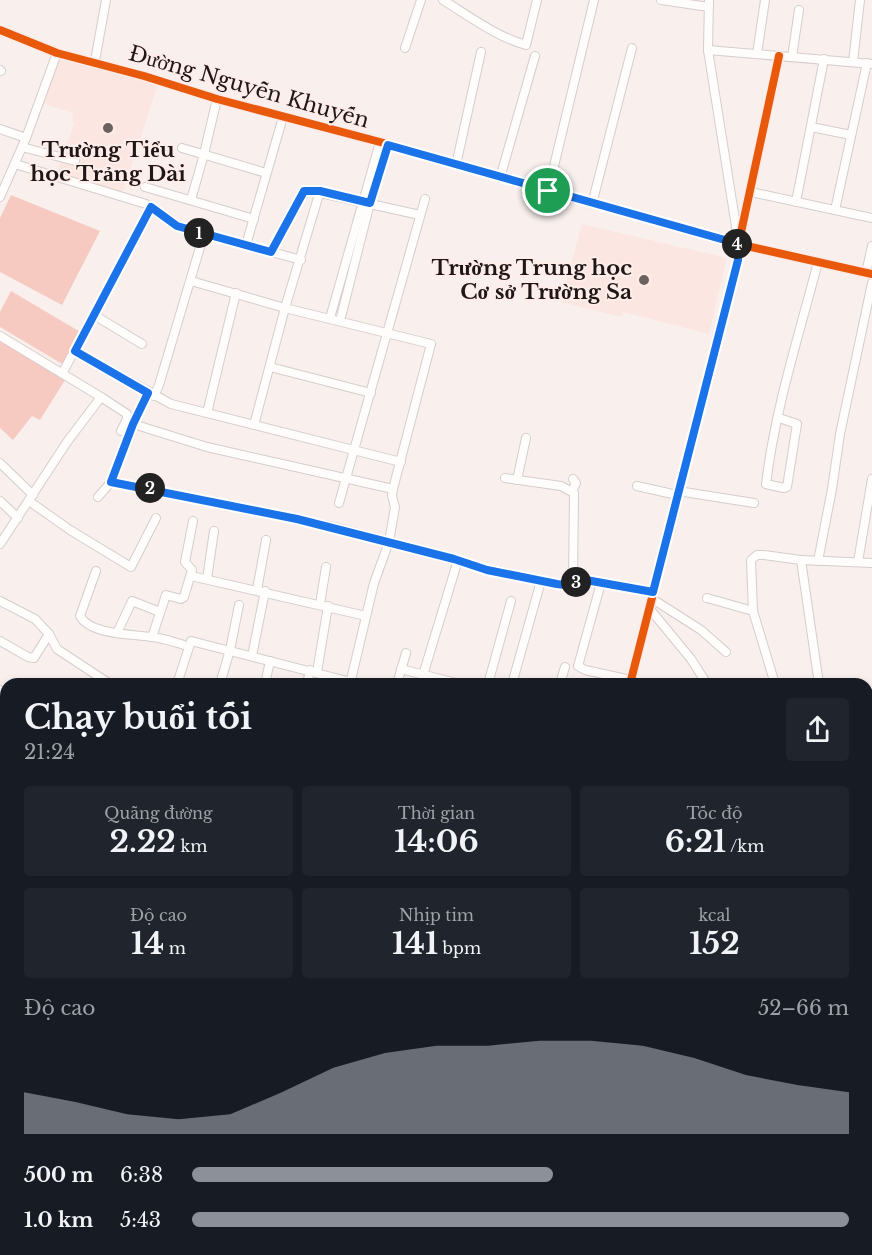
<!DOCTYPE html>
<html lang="vi">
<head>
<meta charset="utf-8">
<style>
  :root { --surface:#171b24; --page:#20242c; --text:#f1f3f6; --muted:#9ea1a6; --accent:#8c9099 }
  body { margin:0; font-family:"Libre Baskerville",serif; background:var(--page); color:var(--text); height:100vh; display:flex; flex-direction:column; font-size:22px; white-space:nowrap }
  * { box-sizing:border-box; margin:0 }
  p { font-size:20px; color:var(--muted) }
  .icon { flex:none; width:33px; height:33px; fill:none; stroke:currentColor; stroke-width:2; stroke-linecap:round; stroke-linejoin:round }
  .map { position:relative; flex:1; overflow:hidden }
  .drawer { position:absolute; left:0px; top:678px; width:873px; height:578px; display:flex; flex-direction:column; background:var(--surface); border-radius:18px 18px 0 0; box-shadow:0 3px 9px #0003 }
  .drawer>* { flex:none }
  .pin { position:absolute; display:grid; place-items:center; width:51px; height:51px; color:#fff; margin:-26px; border:3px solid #fff; border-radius:50%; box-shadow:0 2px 6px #0007 }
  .km { position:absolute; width:30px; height:30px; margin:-15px; border-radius:50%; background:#222; color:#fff; font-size:16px; line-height:30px; text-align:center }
  .round { display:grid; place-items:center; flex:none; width:63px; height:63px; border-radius:6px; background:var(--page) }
  .overview { display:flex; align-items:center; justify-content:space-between; height:102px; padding:0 24px }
  h1 { font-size:33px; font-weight:700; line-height:45px }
  .figures { display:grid; grid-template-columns:repeat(3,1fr); gap:9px; height:102px; padding:6px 24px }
  .figures div { display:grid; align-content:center; border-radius:6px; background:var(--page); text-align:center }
  .figures b { font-size:30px; font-weight:700 }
  .figures small { font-size:16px; font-weight:400 }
  .figures p { font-size:16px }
  .chart { height:168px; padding:12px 24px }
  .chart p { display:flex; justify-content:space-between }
  .chart svg { width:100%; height:108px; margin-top:6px; fill:var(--accent); opacity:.7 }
  ul { padding:0 24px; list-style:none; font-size:20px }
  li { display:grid; grid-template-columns:96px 72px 1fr; align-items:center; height:45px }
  li i { height:15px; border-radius:8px; background:var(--accent) }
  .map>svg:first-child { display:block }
</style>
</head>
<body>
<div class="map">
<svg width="872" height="1255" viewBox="0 0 872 1255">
  <rect width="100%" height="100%" fill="#f9f0ee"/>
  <g fill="#fbe6e1">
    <path d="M 59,57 L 94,65 L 158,84 L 122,195 L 56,175 L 74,124 L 72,121 L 73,113 L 42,103 Z"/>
    <path d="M 582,224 L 727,258 L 709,334 L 623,312 L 621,317 L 561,302 Z"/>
  </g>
  <g fill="#f6cac0">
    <path d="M 11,195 L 100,231 L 62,305 L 0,272 L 0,218 Z"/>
    <path d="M 11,291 L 82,333 L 64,365 L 0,327 L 0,312 Z"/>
    <path d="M 2,339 L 67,377 L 40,420 L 32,416 L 13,440 L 0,428 L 0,342 Z"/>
  </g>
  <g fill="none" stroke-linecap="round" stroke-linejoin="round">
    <defs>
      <g id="minor">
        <path d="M 443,0 C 469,16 497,37 526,45 L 537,0"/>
        <path d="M 661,0 L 709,7"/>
        <path d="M 709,0 L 708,50 L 738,239"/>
        <path d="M 0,30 L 57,53 L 144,76 L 217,99 L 380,142 L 724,241 L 872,274"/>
        <path d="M 405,48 L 421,0"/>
        <path d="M 708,50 L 872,64"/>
        <path d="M 757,54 L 765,0"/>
        <path d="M 792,57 L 799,10"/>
        <path d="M 95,61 L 106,0"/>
        <path d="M 853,62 L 860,0"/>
        <path d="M 0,70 L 1,71"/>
        <path d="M 811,127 L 851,135"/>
        <path d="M 0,129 L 26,138"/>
        <path d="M 22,147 L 75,161"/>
        <path d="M 182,148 L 266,173"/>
        <path d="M 15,164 L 146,204 L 177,226 L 301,260"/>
        <path d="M 456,165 L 481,52"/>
        <path d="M 500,178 L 535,56"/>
        <path d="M 145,187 L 254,219"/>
        <path d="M 548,191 L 594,0"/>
        <path d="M 751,192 L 872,218"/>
        <path d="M 0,197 L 26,138 L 57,53"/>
        <path d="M 191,200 L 204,154 L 217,99"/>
        <path d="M 796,202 L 824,59"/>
        <path d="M 592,204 L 632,48"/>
        <path d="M 835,210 L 867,63"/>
        <path d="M 246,245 L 283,117"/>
        <path d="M 271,252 L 302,193 L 307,190 L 420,215"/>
        <path d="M 866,273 L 872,246"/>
        <path d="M 191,281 L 285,308 L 431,344 L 393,489 L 392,496 L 395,507 L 389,542 L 374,583 L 350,684"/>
        <path d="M 94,315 L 142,344"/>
        <path d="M 330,318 L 380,142"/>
        <path d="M 340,321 L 370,203 L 388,145"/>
        <path d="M 0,336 L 101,397 L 67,442 L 0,544"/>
        <path d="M 75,351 L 171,404 L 401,462"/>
        <path d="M 270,367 L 371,393"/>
        <path d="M 63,372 L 151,207"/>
        <path d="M 154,396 L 159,385 L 204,234"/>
        <path d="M 101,397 L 127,414 L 127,419 L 121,431"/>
        <path d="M 207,413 L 236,293"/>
        <path d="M 779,418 L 797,424 L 787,487 L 784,488 L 766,484 C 775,409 799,335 818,262"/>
        <path d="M 133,424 L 207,447 L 393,489"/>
        <path d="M 254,425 L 285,308 L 320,191"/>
        <path d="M 0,463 L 33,495"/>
        <path d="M 505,478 L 561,486 L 574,493 L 573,582"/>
        <path d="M 517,480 L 526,438"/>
        <path d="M 111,482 L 133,424 L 148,393"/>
        <path d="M 637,486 L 677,495"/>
        <path d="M 572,491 L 576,483 L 573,479"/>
        <path d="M 678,491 L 754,503"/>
        <path d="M 98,497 L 111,482 L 338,528 L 487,569 L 557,584 L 565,585 L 586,580 L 653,592"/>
        <path d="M 0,501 L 18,518"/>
        <path d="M 29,501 L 70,530 L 131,567 L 156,518"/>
        <path d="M 339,503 L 425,199"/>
        <path d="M 801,560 L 819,684"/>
        <path d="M 818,561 L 832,489 L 840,434 L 872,283"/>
        <path d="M 858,562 L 872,479"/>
        <path d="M 96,571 L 80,616 C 90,635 133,634 151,637 C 164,638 176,643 188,646"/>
        <path d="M 191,576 L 366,616"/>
        <path d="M 207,579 L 214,531"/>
        <path d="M 601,583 L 578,666 L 585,670 L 631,680"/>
        <path d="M 257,590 L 266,540"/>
        <path d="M 651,598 L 701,630 L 726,652"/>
        <path d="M 707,598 L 753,611"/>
        <path d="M 0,601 L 35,619 L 49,634 L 57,649 L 110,684"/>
        <path d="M 320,604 L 326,567"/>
        <path d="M 649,608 L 691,659 L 707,684"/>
        <path d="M 117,633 L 132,601 L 160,612"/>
        <path d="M 152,637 L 166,595 L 181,599 L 184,597 L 192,570 L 185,562 L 193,521"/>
        <path d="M 0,641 L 28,657 L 34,658 L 49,634"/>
        <path d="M 252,656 L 265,591"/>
        <path d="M 401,669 L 460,684"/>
        <path d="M 317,672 L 328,606"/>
        <path d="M 423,675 L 458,560"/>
        <path d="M 177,684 L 191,641 L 351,682"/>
        <path d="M 220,684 L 230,650 L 239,605"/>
        <path d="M 265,684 L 270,661"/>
        <path d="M 307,684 L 310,670"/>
        <path d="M 397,684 L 406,653"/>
        <path d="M 488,684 L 511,601"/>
        <path d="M 512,684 L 541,581"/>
        <path d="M 560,684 L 565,667"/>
        <path d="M 630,684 L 738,260 L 740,237 L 779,56"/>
        <path d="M 775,684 L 753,611 L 751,560 L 757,555 L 764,555 L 801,560 L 872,563"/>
        <path d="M 0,690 L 6,693"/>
        <path d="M 867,713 L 872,713"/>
        <path d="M 0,751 L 6,753"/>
        <path d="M 867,804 L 872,804"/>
        <path d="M 867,864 L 872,863"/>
        <path d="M 0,870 L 6,862"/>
        <path d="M 867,891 L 872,893"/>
        <path d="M 0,922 L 6,928"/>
        <path d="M 867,979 L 872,984"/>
        <path d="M 0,1033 L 6,1023"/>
        <path d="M 867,1090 L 872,1095"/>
        <path d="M 0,1133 L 6,1130"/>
        <path d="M 867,1135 L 872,1129"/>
        <path d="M 867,1158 L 872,1160"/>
        <path d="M 867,1234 L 872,1238"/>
        <path d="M 299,1250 L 313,1255"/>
        <path d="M 340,1250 L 351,1255"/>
        <path d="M 673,1250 L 679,1255"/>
        <path d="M 771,1250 L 776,1255"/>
        <path d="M 34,1255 L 37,1250"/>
        <path d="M 61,1255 L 64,1250"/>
        <path d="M 116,1255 L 118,1250"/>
        <path d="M 141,1255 L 144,1250"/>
        <path d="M 204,1255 L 207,1250"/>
        <path d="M 289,1255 L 292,1250"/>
        <path d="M 329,1255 L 332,1250"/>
        <path d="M 476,1255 L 478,1250"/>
        <path d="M 647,1255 L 650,1250"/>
        <path d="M 697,1255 L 701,1250"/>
        <path d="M 716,1255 L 721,1250"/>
        <path d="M 798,1255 L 803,1250"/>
      </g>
    </defs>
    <use href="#minor" stroke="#d5cdcb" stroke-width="10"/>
    <use href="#minor" stroke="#fefdfc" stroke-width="8"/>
    <defs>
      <g id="cycleway">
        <path d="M 0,30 L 57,53 L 144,76 L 217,99 L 380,142 L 724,241 L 872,274"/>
        <path d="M 630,684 L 738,260 L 740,237 L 779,56"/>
      </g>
    </defs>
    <use href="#cycleway" stroke="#feece9" stroke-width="11"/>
    <use href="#cycleway" stroke="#e8590c" stroke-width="8"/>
  </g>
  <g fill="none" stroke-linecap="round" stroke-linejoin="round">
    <defs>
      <path id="route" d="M 388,145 L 739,244 L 738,260 L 653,592 L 586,580 L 565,585 L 557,584 L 487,570 L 454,559 L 297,519 L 111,482 L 133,424 L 148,393 L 75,351 L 151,207 L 177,226 L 271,252 L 304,191 L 320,191 L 370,203 Z"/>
    </defs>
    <use href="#route" stroke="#fff" stroke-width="12"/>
    <use href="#route" stroke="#1a73e8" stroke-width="8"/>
  </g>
  <g fill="#6b6361" stroke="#feece9" stroke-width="2">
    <circle cx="108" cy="128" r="6"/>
    <circle cx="644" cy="280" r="6"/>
  </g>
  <g text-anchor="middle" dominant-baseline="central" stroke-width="4.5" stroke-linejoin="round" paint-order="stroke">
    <g font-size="21" fill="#1e1715" stroke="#feece9">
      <text transform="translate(249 87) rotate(16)">Đường Nguyễn Khuyến</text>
    </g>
    <g font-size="21" font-weight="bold" fill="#1e1715" stroke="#feece9">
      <text x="108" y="150">Trường Tiểu<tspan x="108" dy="24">học Trảng Dài</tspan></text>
      <text x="632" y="268" text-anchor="end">Trường Trung học<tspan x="632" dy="24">Cơ sở Trường Sa</tspan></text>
    </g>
  </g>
</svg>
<div class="pin" style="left:548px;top:191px;background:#1e9e55"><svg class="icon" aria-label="arrive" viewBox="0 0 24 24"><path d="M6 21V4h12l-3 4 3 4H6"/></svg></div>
<b class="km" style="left:199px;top:233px">1</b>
<b class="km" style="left:150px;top:488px">2</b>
<b class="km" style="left:576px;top:582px">3</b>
<b class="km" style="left:737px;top:244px">4</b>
<section class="drawer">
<div class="overview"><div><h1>Chạy buổi tối</h1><p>21:24</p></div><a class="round"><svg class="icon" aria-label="share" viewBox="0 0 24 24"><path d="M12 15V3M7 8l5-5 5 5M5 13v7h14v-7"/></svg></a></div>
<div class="figures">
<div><p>Quãng đường</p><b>2.22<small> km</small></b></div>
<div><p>Thời gian</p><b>14:06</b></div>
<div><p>Tốc độ</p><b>6:21<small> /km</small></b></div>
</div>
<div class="figures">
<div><p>Độ cao</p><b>14<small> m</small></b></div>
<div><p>Nhịp tim</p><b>141<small> bpm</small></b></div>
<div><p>kcal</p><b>152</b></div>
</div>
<div class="chart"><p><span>Độ cao</span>52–66 m</p>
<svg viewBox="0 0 160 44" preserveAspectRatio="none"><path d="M0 44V27L10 31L20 36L30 38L40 36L50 27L60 17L70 11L80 8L90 8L100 6L110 6L120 8L130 13L140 20L150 24L160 27V44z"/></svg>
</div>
<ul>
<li><b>500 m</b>6:38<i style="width:55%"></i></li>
<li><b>1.0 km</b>5:43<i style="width:100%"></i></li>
</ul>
</section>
</div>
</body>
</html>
